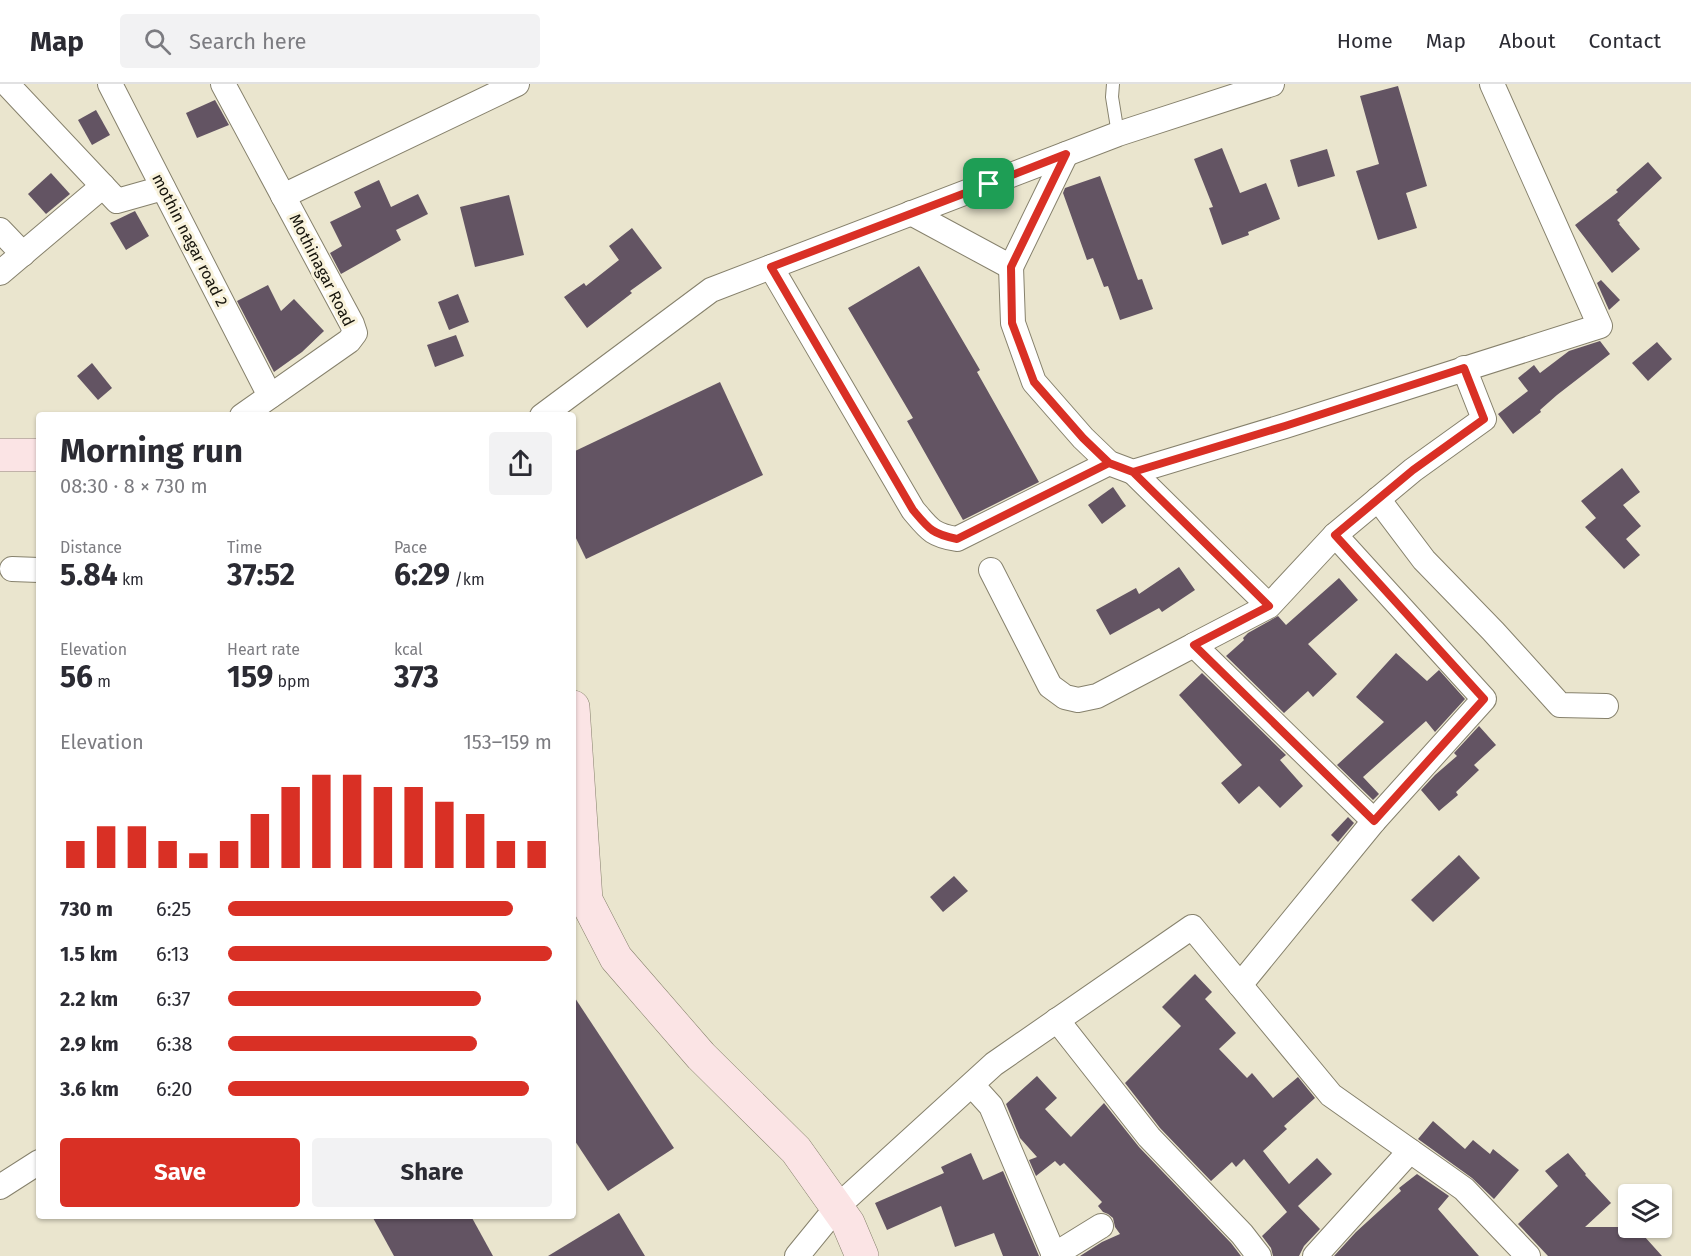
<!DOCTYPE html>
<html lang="en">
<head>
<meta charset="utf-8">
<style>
  :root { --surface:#fff; --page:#f2f2f3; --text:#2b2b33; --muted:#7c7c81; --line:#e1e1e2; --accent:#d93025 }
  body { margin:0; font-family:"Fira Sans",sans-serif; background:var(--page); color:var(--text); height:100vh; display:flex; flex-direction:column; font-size:22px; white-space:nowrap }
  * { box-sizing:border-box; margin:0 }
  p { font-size:20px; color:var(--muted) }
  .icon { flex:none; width:33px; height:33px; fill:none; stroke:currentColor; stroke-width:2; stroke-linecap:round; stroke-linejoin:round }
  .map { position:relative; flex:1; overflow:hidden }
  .sheet { position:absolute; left:36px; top:328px; width:540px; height:807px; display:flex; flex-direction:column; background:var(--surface); border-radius:6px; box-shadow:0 2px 4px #0004 }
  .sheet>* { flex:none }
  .controls { position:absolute; left:1618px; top:1100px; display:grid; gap:12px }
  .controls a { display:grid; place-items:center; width:54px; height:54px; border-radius:6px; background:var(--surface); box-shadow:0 2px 4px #0004; font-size:30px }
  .pin { position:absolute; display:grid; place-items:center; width:51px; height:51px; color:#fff; margin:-26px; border-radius:12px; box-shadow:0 3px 9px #0006 }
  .round { display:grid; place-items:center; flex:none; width:63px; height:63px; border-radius:6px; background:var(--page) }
  .summary { display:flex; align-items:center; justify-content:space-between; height:102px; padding:0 24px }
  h1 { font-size:33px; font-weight:700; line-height:45px }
  .stats { display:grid; grid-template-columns:repeat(3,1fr); gap:9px; height:102px; padding:6px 24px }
  .stats div { display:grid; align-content:center }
  .stats b { font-size:30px; font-weight:700 }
  .stats small { font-size:16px; font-weight:400 }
  .stats p { font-size:16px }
  .chart { height:168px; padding:12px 24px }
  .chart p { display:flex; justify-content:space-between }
  .chart svg { width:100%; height:108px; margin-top:6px; stroke:var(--accent); stroke-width:6 }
  .button { display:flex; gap:12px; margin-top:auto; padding:12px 24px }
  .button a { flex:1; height:69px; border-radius:6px; background:var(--accent); color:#fff; font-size:24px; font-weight:700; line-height:69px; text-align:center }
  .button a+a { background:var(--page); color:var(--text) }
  ul { padding:0 24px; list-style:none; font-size:20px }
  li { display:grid; grid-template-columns:96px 72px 1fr; align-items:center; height:45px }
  li i { height:15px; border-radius:8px; background:var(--accent) }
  header { display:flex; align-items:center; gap:36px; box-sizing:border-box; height:84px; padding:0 30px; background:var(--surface); border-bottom:2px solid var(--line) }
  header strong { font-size:28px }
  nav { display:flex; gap:33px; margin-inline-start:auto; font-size:21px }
  .search { width:420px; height:54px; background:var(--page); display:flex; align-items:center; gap:15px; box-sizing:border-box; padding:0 21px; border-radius:6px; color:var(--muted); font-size:22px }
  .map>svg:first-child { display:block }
</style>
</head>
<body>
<header>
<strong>Map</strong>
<div class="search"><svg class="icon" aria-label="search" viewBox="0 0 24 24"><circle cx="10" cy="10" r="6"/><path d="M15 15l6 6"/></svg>Search here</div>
<nav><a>Home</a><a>Map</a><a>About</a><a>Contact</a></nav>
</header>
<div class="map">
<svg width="1691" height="1172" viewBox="0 0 1691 1172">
  <rect width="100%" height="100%" fill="#eae5ce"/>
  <g fill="#635463">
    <path d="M 1398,2 L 1427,102 L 1406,109 L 1417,144 L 1378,156 L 1356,87 L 1379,80 L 1360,12 Z"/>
    <path d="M 215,16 L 229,41 L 197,54 L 186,29 Z"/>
    <path d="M 96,26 L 110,51 L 92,61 L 78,36 Z"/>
    <path d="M 1222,64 L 1240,109 L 1266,99 L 1280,135 L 1248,148 L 1249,151 L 1222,161 L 1209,124 L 1213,123 L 1194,75 Z"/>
    <path d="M 1327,65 L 1335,92 L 1298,103 L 1290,76 Z"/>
    <path d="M 1648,78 L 1662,94 L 1617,136 L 1620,139 L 1619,140 L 1640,165 L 1612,189 L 1575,141 L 1618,108 L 1616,106 Z"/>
    <path d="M 51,89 L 70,110 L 46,130 L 28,110 Z"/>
    <path d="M 1100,92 L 1138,196 L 1142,195 L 1153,225 L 1120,236 L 1108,202 L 1104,203 L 1093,174 L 1087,176 L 1063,109 L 1065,104 Z"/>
    <path d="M 379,96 L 391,123 L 418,110 L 428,130 L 396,146 L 401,156 L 341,190 L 330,169 L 342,162 L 330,138 L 361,123 L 354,108 Z"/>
    <path d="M 509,111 L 524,171 L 475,183 L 460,123 Z"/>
    <path d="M 135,127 L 149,152 L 126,166 L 110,139 Z"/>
    <path d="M 632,144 L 662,184 L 630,207 L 632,209 L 587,244 L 564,213 L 584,199 L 586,202 L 619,176 L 609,162 Z"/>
    <path d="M 919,182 L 980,286 L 977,288 L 1039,398 L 963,436 L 907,337 L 913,334 L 848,224 Z"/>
    <path d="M 1601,196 L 1620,216 L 1609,226 L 1597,199 Z"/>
    <path d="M 268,201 L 281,227 L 294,215 L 324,247 L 302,268 L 274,288 L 237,217 Z"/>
    <path d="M 458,210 L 469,238 L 449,246 L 438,218 Z"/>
    <path d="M 456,251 L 464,272 L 435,283 L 427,261 Z"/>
    <path d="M 1600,257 L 1610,270 L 1557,311 L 1540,326 L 1541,328 L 1513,350 L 1498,330 L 1528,307 L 1518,294 L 1534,281 L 1540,289 L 1569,267 Z"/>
    <path d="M 1657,258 L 1672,275 L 1648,297 L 1632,279 Z"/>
    <path d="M 92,279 L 112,304 L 98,316 L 77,292 Z"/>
    <path d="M 720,298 L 763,391 L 586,475 L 573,448 L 573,368 Z"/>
    <path d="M 1622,384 L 1640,408 L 1623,421 L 1641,442 L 1626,455 L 1640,471 L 1624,485 L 1585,443 L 1596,434 L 1581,417 Z"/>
    <path d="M 1113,403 L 1126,422 L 1102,440 L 1088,421 Z"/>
    <path d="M 1179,483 L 1195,506 L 1162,528 L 1159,524 L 1110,551 L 1096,526 L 1136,504 L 1139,510 Z"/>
    <path d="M 1339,494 L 1358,516 L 1308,560 L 1337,590 L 1313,613 L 1308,607 L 1284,629 L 1226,572 L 1244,556 L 1243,554 L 1248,549 L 1278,532 L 1286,541 Z"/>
    <path d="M 1396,569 L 1427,597 L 1439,586 L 1465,615 L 1435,648 L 1426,637 L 1363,693 L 1379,710 L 1373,716 L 1337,681 L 1384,638 L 1356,613 Z"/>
    <path d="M 1202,589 L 1286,671 L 1280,676 L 1303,702 L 1280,724 L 1259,702 L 1239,720 L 1221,699 L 1242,681 L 1179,611 Z"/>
    <path d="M 1479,642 L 1496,661 L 1474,681 L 1479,686 L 1456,708 L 1458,711 L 1439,727 L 1421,706 L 1435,691 L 1457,672 L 1454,669 Z"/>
    <path d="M 1348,733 L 1354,739 L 1338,758 L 1331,751 Z"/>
    <path d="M 1459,771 L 1480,794 L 1433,838 L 1411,816 Z"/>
    <path d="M 954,792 L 968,807 L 943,828 L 930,813 Z"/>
    <path d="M 1195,890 L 1212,908 L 1205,915 L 1236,949 L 1219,965 L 1247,994 L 1252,989 L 1273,1014 L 1298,993 L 1315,1014 L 1284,1042 L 1287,1045 L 1263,1067 L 1289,1100 L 1317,1074 L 1332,1090 L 1298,1122 L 1320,1145 L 1304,1162 L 1299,1172 L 1273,1172 L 1271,1164 L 1262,1152 L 1287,1128 L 1244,1075 L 1236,1083 L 1232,1078 L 1211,1097 L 1160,1044 L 1125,999 L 1181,942 L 1162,923 Z"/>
    <path d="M 573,911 L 674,1064 L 608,1107 L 573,1054 Z"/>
    <path d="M 1037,992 L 1057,1014 L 1045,1025 L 1071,1053 L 1104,1019 L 1139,1063 L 1231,1159 L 1241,1172 L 1080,1172 L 1102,1158 L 1120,1150 L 1115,1143 L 1113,1134 L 1108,1130 L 1103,1128 L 1098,1122 L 1102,1118 L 1064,1079 L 1060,1082 L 1055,1077 L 1036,1092 L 1029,1076 L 1037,1073 L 1020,1054 L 1006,1020 Z"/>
    <path d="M 1433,1037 L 1465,1065 L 1473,1056 L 1490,1070 L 1493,1065 L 1519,1086 L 1494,1115 L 1472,1094 L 1418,1055 Z"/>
    <path d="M 971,1069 L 983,1096 L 1003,1087 L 1039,1172 L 1003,1172 L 994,1149 L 955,1163 L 941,1122 L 887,1146 L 875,1119 L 944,1089 L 941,1083 Z"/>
    <path d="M 1568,1069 L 1586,1090 L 1585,1091 L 1611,1119 L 1585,1143 L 1636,1143 L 1662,1172 L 1548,1172 L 1518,1140 L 1558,1102 L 1545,1087 Z"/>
    <path d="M 1417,1090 L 1449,1112 L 1438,1125 L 1479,1172 L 1334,1172 L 1356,1148 L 1401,1107 L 1399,1104 Z"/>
    <path d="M 619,1129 L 645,1172 L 548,1172 Z"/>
    <path d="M 372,1132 L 471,1132 L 493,1172 L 394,1172 Z"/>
  </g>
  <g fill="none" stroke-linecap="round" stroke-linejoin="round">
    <defs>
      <path id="service" d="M 1113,0 L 1112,13 L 1118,50"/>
      <g id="minor">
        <path d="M 7,0 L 117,117 L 163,104"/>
        <path d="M 110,0 L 270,312"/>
        <path d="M 223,0 L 352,240 L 355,249 L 349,257 L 242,332"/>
        <path d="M 283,112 L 517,0"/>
        <path d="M 911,129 L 1011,183 L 1066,70"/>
        <path d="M 0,146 L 23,170"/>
        <path d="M 771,183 L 913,426 C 929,445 932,451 957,455 L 1109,379"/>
        <path d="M 1011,183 L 1013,239 L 1034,298 L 1083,354 L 1109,379 L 1133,388 L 1285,342 L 1600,242 L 1492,0"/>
        <path d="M 0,189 L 103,102"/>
        <path d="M 542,332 L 711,206 L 1118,50 L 1272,0"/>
        <path d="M 1133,388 L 1269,522 L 1194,561 L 1374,737 L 1484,615 L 1335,451 L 1269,522"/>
        <path d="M 1378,415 L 1424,476 L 1493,547 L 1560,621 L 1606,622"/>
        <path d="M 1335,451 L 1413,386 L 1484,335 L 1464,284"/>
        <path d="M 12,485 L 39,486"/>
        <path d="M 991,486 L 1050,602 L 1065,613 L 1078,616 L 1097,612 L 1194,561"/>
        <path d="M 1240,901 L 1374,737"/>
        <path d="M 1057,936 L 1149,1053 L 1242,1150 L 1259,1172"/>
        <path d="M 972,1001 L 991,1022 L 1054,1171 L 1053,1172"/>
        <path d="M 0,1103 L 39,1078"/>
        <path d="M 1054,1171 L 1101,1142"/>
        <path d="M 797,1172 L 837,1123 L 994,980 L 1192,843 L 1331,1011 L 1464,1105 L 1528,1172"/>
        <path d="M 1315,1172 L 1410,1067"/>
      </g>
      <g id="secondary">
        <path d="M 0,371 L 39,371"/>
        <path d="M 573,623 L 586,816 L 616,874 L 701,972 L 796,1066 L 848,1139 L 862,1172"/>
      </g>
    </defs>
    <use href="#service" stroke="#86816c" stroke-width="14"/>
    <use href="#minor" stroke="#86816c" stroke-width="26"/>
    <use href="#secondary" stroke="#86816c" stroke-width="34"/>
    <use href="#service" stroke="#fff" stroke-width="12"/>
    <use href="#minor" stroke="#fff" stroke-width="24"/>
    <use href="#secondary" stroke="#fbe4e5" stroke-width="33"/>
  </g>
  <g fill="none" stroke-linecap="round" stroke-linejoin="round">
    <defs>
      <path id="route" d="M 989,100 L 771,183 L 913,426 C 929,445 932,450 957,455 L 1109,379 L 1133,388 L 1269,522 L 1194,561 L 1374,737 L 1484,615 L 1335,451 L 1413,386 L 1484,335 L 1464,284 L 1285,342 L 1133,388 L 1109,379 L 1083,354 L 1034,298 L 1012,239 L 1011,183 L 1066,70 L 989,100"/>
    </defs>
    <use href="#route" stroke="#fff" stroke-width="12"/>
    <use href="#route" stroke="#d93025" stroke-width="8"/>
  </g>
  <g text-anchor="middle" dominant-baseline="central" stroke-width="6" stroke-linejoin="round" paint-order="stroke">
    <g font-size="16" fill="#16140c" stroke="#f8f2db">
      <text transform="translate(190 156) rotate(63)">mothin nagar road 2</text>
      <text transform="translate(322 186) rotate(63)">Mothinagar Road</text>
    </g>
  </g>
</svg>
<div class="controls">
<a><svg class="icon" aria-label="layers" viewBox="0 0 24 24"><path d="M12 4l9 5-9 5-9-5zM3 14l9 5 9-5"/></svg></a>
</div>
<div class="pin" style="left:989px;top:100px;background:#1e9e55"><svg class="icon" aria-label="arrive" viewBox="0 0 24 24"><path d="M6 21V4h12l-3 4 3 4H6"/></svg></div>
<section class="sheet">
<div class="summary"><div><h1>Morning run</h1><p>08:30 · 8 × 730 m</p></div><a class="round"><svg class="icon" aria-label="share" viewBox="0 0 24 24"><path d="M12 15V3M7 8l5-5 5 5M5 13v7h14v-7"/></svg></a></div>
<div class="stats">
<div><p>Distance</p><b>5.84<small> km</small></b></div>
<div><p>Time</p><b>37:52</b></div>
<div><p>Pace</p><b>6:29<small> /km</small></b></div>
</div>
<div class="stats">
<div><p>Elevation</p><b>56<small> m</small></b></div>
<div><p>Heart rate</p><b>159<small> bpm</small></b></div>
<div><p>kcal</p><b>373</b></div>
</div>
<div class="chart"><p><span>Elevation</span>153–159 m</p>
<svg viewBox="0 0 160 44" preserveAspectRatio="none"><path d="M5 44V33M15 44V27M25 44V27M35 44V33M45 44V38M55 44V33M65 44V22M75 44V11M85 44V6M95 44V6M105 44V11M115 44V11M125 44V17M135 44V22M145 44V33M155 44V33"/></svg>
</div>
<ul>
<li><b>730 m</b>6:25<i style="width:88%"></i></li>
<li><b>1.5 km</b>6:13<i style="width:100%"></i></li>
<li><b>2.2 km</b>6:37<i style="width:78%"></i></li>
<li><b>2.9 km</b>6:38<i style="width:77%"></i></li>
<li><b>3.6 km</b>6:20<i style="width:93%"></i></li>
</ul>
<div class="button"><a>Save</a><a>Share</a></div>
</section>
</div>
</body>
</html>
